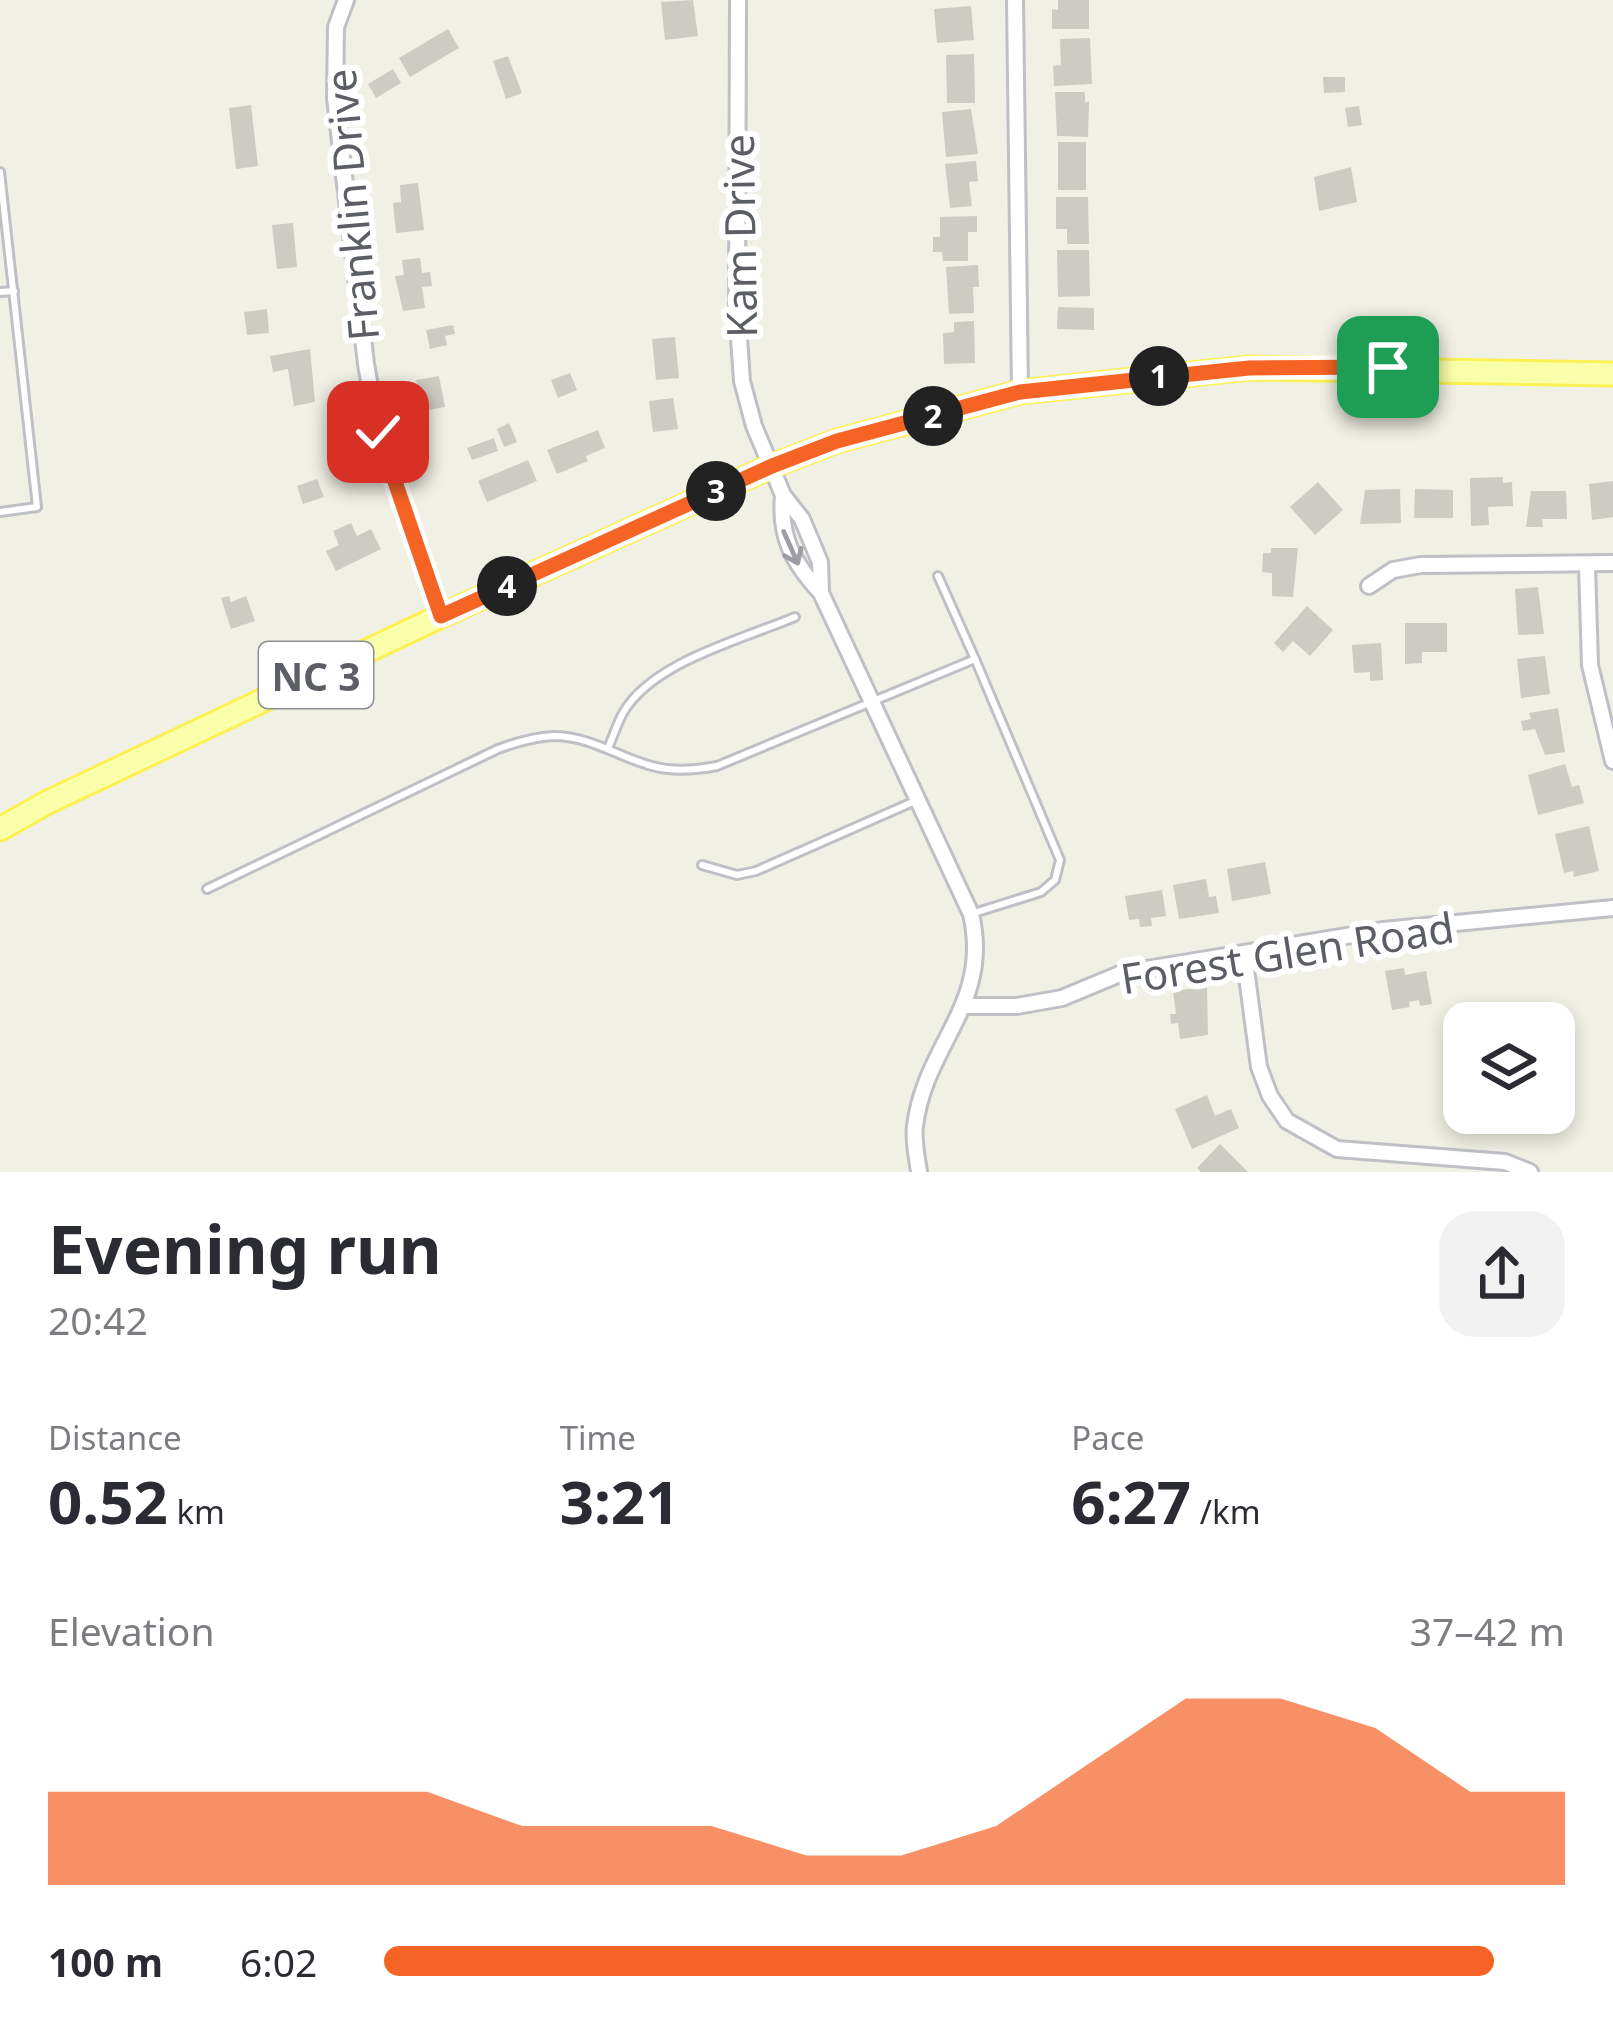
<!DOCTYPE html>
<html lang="en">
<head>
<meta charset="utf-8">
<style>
  :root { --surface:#fff; --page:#f2f2f3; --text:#2b2b33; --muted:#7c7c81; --accent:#f56325 }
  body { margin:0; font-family:"Noto Sans",sans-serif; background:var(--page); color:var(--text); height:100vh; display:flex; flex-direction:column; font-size:45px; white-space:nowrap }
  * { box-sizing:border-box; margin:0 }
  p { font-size:39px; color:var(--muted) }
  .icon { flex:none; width:66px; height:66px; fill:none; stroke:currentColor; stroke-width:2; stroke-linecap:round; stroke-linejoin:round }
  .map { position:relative; height:1172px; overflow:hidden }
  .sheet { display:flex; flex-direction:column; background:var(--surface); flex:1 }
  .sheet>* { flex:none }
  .fabs { position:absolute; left:1443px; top:1002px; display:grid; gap:24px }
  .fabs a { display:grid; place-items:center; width:132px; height:132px; border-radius:24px; background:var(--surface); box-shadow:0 6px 18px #0003; font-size:60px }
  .pin { position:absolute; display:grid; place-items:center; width:102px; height:102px; color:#fff; margin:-51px; border-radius:24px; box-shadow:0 6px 18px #0006 }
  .km { position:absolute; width:60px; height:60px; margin:-30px; border-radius:50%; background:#222; color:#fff; font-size:33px; line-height:60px; text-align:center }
  .round { display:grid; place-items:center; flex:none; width:126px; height:126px; border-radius:36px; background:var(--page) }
  .headline { display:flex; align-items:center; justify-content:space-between; height:204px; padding:0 48px }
  h1 { font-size:66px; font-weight:700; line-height:90px }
  .figures { display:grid; grid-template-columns:repeat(3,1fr); gap:18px; height:204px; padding:12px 48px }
  .figures div { display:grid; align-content:center }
  .figures b { font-size:60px; font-weight:700 }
  .figures small { font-size:33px; font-weight:400 }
  .figures p { font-size:33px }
  .chart { height:336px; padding:24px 48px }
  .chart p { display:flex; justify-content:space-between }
  .chart svg { width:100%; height:216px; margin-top:12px; fill:var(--accent); opacity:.7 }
  ul { padding:0 48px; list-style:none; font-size:39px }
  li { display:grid; grid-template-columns:192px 144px 1fr; align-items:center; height:90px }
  li i { height:30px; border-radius:15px; background:var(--accent) }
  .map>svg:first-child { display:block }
</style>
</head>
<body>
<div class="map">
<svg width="1613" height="1172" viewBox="0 0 1613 1172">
  <rect width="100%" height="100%" fill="#f0f0e4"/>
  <g fill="#cdccc3">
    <path d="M 693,0 L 698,36 L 665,40 L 661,2 Z"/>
    <path d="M 1058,0 L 1089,0 L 1089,29 L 1052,29 L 1052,9 L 1058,10 Z"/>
    <path d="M 971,6 L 974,40 L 937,43 L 934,9 Z"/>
    <path d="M 448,29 L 459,48 L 410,77 L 399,58 Z"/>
    <path d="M 1090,38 L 1092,84 L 1054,86 L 1053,66 L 1061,65 L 1060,39 Z"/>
    <path d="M 974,54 L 975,103 L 947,103 L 946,55 Z"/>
    <path d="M 508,56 L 522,93 L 506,99 L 493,61 Z"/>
    <path d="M 393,69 L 401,83 L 376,98 L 368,84 Z"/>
    <path d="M 1323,77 L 1345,77 L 1345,92 L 1324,93 Z"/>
    <path d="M 1055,92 L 1085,92 L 1085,102 L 1089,102 L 1088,137 L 1057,136 Z"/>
    <path d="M 251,105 L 258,166 L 236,169 L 229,108 Z"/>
    <path d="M 1359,106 L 1362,125 L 1348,127 L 1345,108 Z"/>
    <path d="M 971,109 L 978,154 L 946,157 L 942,112 Z"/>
    <rect x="1058" y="142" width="28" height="48"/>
    <path d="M 976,161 L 978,181 L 969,182 L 972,206 L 950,208 L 945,164 Z"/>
    <path d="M 1351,167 L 1357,202 L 1319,211 L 1314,177 Z"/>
    <path d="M 418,183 L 424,230 L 396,233 L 393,203 L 401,202 L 400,185 Z"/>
    <path d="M 1056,197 L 1088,197 L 1089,244 L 1067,244 L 1067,229 L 1056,229 Z"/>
    <path d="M 977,216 L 977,232 L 968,232 L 968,261 L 943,261 L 942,252 L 933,252 L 933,237 L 940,237 L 940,217 Z"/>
    <path d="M 293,223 L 297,267 L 277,269 L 272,225 Z"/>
    <path d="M 1057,250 L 1089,250 L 1090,296 L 1058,297 Z"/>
    <path d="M 420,258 L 422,273 L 430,272 L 432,286 L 422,287 L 425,308 L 403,311 L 395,276 L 404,275 L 402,260 Z"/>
    <path d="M 978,265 L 979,287 L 973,287 L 974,313 L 949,314 L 946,267 Z"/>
    <path d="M 1058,307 L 1094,308 L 1094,330 L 1057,329 Z"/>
    <path d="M 267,309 L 269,333 L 247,335 L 244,312 Z"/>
    <path d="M 974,321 L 975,363 L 944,364 L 943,333 L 954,332 L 954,322 Z"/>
    <path d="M 453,325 L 455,334 L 445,336 L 447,345 L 430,349 L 426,330 Z"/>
    <path d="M 675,337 L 679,378 L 656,380 L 652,339 Z"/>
    <path d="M 310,349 L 315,402 L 294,406 L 288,369 L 273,372 L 270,356 Z"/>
    <path d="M 570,373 L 577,390 L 558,398 L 551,380 Z"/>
    <path d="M 439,376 L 445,407 L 423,411 L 416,380 Z"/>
    <path d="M 673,398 L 678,429 L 653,432 L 649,401 Z"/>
    <path d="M 509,423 L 517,442 L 504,447 L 497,429 Z"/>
    <path d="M 598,430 L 605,448 L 586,456 L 588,461 L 557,474 L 547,450 Z"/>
    <path d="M 494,438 L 498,451 L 472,460 L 467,448 Z"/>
    <path d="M 528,460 L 537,481 L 487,502 L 478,481 Z"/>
    <path d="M 1503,477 L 1503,483 L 1512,482 L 1513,506 L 1488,507 L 1489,525 L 1471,526 L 1470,478 Z"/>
    <path d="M 317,479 L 324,497 L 303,504 L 297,486 Z"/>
    <path d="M 1613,481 L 1613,517 L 1592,520 L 1589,484 Z"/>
    <path d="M 1318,482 L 1343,510 L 1315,535 L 1290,507 Z"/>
    <path d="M 1400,489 L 1401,523 L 1360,524 L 1365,490 Z"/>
    <path d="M 1415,489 L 1453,490 L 1453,518 L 1414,518 Z"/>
    <path d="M 1531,491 L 1566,491 L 1567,519 L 1542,519 L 1543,527 L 1526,527 Z"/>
    <path d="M 351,523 L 357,536 L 371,529 L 381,549 L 336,571 L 326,551 L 339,545 L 333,531 Z"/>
    <path d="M 1271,548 L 1298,548 L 1293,597 L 1272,596 L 1272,573 L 1262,572 L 1263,553 L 1271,553 Z"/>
    <path d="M 1538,587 L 1544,634 L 1518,635 L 1515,589 Z"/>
    <path d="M 229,596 L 231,602 L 246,596 L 255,621 L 231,629 L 221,598 Z"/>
    <path d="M 1307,606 L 1333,630 L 1310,656 L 1293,641 L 1283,652 L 1274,643 Z"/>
    <path d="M 1405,623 L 1447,623 L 1447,652 L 1422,652 L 1422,663 L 1405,664 Z"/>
    <path d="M 1381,643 L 1383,680 L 1370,681 L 1370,672 L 1354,673 L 1352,645 Z"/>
    <path d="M 1545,656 L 1550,694 L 1521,698 L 1517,659 Z"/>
    <path d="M 1558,708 L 1565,752 L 1545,755 L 1535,729 L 1523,731 L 1521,721 L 1531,719 L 1529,713 Z"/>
    <path d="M 1565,764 L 1572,787 L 1579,785 L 1584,803 L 1538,815 L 1528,775 Z"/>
    <path d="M 1589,826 L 1599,871 L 1574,877 L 1573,871 L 1564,873 L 1555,834 Z"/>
    <path d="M 1265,862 L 1271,894 L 1232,901 L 1227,869 Z"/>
    <path d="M 1206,879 L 1209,897 L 1216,896 L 1219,913 L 1179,919 L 1173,885 Z"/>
    <path d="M 1162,890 L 1166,916 L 1151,918 L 1152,926 L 1140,927 L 1139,919 L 1129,920 L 1125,896 Z"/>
    <path d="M 1404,968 L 1405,975 L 1426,971 L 1432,1004 L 1420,1006 L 1419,1000 L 1409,1002 L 1410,1007 L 1392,1010 L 1385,971 Z"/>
    <path d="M 1207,987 L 1208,1035 L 1180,1039 L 1178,1023 L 1171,1024 L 1170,1014 L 1176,1014 L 1173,991 Z"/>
    <path d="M 1207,1095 L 1215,1116 L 1231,1109 L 1239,1128 L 1192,1149 L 1175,1109 Z"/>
    <path d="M 1220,1144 L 1248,1172 L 1201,1172 L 1197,1168 Z"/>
  </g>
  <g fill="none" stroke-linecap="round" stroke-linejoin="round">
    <defs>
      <g id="lane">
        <path d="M 0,172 L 37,507 L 0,512"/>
        <path d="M 0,292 L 14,291"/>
        <path d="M 938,576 L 975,659"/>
        <path d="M 608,748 C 613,737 617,724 623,713 C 652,662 743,639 795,617"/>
        <path d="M 702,865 L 737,875 L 756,871 L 915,801"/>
        <path d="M 207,889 L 498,749 C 517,742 534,737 553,736 C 590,736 618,757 652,766 C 673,772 696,770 717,766 L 975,659 L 1060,860 L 1055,880 L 1041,892 L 971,914"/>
      </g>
      <g id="street">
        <path d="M 346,0 L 336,27 L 335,98 L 366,364 L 378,432 L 441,616"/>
        <path d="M 738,0 L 737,309 L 742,381 L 754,426 L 783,495 L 802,519 L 820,562 L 821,593"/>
        <path d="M 1015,0 L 1020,392"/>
        <path d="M 783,495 C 779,537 793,563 821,593 L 971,914 C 992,1004 925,1044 915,1126 C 913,1140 917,1157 919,1172"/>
        <path d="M 1587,566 L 1590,665 L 1613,761"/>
        <path d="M 1369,586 L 1393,570 L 1421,565 L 1613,563"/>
        <path d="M 1244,954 L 1259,1067 L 1270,1096 L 1287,1121 L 1337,1149 L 1505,1162 L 1530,1172"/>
        <path d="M 965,1006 L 1017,1006 L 1062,998 L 1122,973 L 1383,930 L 1613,908"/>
      </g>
      <path id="primary" d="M 0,829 L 46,803 L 441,616 L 772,466 L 837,441 L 1020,392 L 1249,368 L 1613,374"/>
    </defs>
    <use href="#lane" stroke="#bec0c6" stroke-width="12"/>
    <use href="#street" stroke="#bec0c6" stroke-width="20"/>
    <use href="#primary" stroke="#fbf152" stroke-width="27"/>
    <use href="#lane" stroke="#fff" stroke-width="6"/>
    <use href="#street" stroke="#fff" stroke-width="14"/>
    <use href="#primary" stroke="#faffaa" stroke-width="21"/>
  </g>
  <defs><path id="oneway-shaft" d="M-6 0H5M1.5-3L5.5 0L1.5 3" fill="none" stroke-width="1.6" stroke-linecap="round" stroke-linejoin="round" transform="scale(3)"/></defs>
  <use stroke="#9d9ea3" href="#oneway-shaft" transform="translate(791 548) rotate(66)"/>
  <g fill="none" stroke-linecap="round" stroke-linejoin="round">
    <defs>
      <path id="route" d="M 378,432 L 441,616 L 772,466 L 837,441 L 1020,392 L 1249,368 L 1388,367"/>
    </defs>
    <use href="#route" stroke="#fff" stroke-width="24"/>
    <use href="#route" stroke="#f56325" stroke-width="15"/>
  </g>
  <g text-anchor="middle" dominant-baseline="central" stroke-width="12" stroke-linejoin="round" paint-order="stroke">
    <rect fill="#fff" stroke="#8d8e94" stroke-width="3" x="259" y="642" width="114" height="66" rx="9"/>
    <g font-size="39" font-weight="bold" fill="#5c5e66">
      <text x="316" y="675">NC 3</text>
    </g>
    <g font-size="42" fill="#5c5e66" stroke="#fff">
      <text transform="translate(351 205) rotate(-95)">Franklin Drive</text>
      <text transform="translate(739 236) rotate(-91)">Kam Drive</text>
      <text transform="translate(1287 952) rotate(-9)">Forest Glen Road</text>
    </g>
  </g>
</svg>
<div class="fabs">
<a><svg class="icon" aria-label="layers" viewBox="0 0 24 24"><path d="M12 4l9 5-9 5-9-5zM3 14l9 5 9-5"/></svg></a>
</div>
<div class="pin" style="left:1388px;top:367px;background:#1e9e55"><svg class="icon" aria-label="arrive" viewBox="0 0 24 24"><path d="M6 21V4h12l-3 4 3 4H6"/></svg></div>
<div class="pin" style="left:378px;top:432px;background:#d93025"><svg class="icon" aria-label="check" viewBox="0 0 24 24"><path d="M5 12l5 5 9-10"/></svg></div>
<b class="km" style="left:1159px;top:376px">1</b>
<b class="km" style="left:933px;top:416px">2</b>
<b class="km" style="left:716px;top:491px">3</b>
<b class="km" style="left:507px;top:586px">4</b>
</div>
<section class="sheet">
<div class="headline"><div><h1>Evening run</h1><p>20:42</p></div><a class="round"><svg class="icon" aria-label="share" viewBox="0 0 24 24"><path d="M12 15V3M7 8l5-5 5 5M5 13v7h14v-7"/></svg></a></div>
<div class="figures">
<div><p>Distance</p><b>0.52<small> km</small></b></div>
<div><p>Time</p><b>3:21</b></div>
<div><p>Pace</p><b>6:27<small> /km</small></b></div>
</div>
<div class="chart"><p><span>Elevation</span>37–42 m</p>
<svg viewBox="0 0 160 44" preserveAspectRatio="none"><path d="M0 44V25L10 25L20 25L30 25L40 25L50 32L60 32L70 32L80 38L90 38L100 32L110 19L120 6L130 6L140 12L150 25L160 25V44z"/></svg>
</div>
<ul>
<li><b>100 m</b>6:02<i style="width:94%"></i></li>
</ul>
</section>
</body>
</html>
